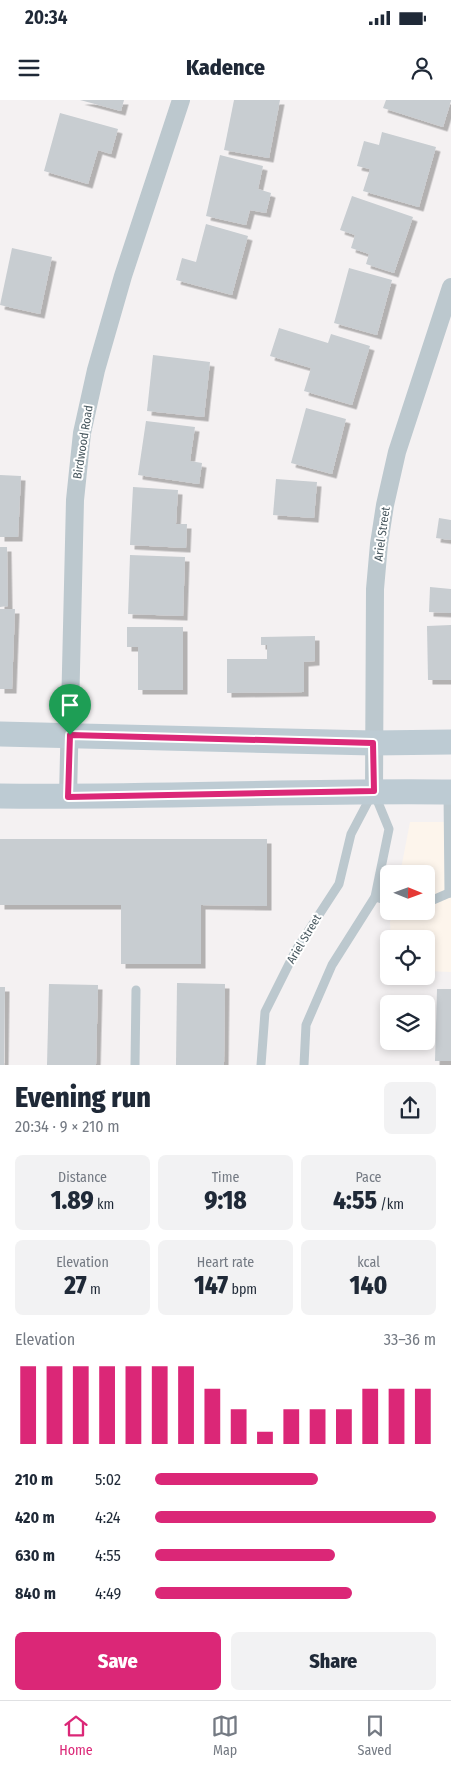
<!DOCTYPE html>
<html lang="en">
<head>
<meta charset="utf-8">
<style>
  :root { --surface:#fff; --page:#f2f2f3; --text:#1f2937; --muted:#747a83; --line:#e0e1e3; --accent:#db2777 }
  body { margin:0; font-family:"Fira Sans Condensed",sans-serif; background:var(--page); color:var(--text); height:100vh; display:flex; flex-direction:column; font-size:19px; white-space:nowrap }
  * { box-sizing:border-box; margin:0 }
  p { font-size:16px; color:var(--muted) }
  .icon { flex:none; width:28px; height:28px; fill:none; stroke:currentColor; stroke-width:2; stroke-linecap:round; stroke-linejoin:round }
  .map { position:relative; height:965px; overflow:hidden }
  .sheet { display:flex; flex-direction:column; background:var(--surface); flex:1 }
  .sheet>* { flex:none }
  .needle { width:32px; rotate:91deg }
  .tools { position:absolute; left:380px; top:765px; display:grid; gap:10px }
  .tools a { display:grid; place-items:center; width:55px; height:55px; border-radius:8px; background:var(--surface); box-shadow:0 2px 8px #0003; font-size:25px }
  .pin { position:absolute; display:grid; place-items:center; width:42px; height:42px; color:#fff; margin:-51px -21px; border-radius:50% 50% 50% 0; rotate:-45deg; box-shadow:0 0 5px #0007 }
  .pin .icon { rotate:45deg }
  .round { display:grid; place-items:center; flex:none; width:52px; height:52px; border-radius:8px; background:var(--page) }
  .head { display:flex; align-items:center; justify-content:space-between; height:85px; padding:0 15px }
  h1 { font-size:28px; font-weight:800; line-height:38px }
  .metrics { display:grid; grid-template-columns:repeat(3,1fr); gap:8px; height:85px; padding:5px 15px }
  .metrics div { display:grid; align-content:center; border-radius:8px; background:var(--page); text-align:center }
  .metrics b { font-size:25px; font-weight:800 }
  .metrics small { font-size:14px; font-weight:400 }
  .metrics p { font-size:14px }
  .chart { height:140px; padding:10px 15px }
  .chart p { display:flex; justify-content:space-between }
  .chart svg { width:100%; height:90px; margin-top:5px; stroke:var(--accent); stroke-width:6 }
  .cta { display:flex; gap:10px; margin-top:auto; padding:10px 15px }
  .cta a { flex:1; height:58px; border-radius:8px; background:var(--accent); color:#fff; font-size:20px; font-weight:800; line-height:58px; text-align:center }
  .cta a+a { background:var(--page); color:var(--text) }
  ul { padding:0 15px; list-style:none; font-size:16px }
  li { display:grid; grid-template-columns:80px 60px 1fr; align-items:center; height:38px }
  li i { height:12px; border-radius:6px; background:var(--accent) }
  .status { display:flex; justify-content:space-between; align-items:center; height:35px; padding:0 25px; background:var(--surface); direction:ltr }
  .status svg { height:14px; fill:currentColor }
  header { display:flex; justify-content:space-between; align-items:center; height:65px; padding:0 15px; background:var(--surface); font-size:22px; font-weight:800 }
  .tab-bar { display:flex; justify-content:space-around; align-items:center; height:70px; border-top:1px solid var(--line); background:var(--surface); font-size:14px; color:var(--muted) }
  .tab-bar a { display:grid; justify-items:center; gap:2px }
  .tab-bar .active { color:var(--accent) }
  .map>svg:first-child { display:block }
</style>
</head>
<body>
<div class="status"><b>20:34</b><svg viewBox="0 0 49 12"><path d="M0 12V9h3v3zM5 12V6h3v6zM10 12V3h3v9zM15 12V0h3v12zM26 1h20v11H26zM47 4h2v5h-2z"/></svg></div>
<header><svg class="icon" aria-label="menu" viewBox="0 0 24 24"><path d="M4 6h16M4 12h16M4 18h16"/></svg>Kadence<svg class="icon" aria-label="person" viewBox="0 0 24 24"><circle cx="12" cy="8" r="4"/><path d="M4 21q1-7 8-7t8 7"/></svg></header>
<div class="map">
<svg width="451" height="965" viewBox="0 0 451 965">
  <defs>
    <filter id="shadow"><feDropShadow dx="4.5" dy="4.5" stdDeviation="0" flood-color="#0004"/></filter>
  </defs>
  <rect width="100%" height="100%" fill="#f4f1f2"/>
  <path fill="#fdf5ec" d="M 410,722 L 451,722 L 451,872 L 426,871 L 426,839 L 391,839 L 390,822 L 393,811 L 426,811 L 426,774 L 400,774 Z"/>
  <g fill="#c8cdd1" filter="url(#shadow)">
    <path d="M 80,0 L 124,0 L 121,11 Z"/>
    <path d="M 234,0 L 280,0 L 269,58 L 224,50 Z"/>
    <path d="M 386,0 L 451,0 L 451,1 L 443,27 L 383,8 Z"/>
    <path d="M 60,13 L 118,29 L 111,54 L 98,50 L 88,84 L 44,71 Z"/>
    <path d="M 382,32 L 436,47 L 419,107 L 363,91 L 370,69 L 357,66 L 364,41 L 379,45 Z"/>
    <path d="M 220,55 L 263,66 L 258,89 L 271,93 L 266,113 L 250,110 L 246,125 L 206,116 Z"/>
    <path d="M 352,96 L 413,117 L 394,173 L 366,164 L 369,154 L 351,148 L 355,135 L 340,130 Z"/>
    <path d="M 206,124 L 248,136 L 232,195 L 176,180 L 182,158 L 196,162 Z"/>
    <path d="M 12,148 L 52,157 L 40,214 L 0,205 Z"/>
    <path d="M 349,168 L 392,180 L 377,235 L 334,223 Z"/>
    <path d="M 279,228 L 328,243 L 331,234 L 370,246 L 352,305 L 304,291 L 311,268 L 270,256 Z"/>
    <path d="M 153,255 L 210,262 L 204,317 L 147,311 Z"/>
    <path d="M 306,308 L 346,319 L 332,374 L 291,363 Z"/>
    <path d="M 146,321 L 195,327 L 190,361 L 202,363 L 199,384 L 138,375 Z"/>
    <path d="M 0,375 L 21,376 L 18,437 L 0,437 Z"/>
    <path d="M 276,379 L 317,382 L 314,418 L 273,415 Z"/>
    <path d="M 133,387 L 178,390 L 176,424 L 187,424 L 186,448 L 130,445 Z"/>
    <path d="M 439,418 L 451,420 L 451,440 L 436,438 Z"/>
    <path d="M 0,447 L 7,447 L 8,506 L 0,507 Z"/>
    <path d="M 130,455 L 185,457 L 183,516 L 128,514 Z"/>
    <path d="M 430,487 L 451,489 L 451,513 L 429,512 Z"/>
    <path d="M 0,509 L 15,509 L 12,589 L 0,589 Z"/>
    <path d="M 451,525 L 451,580 L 428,580 L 427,526 Z"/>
    <path d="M 127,527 L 183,527 L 183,590 L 138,590 L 138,547 L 127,547 Z"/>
    <path d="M 315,536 L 315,561 L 304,562 L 304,592 L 227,593 L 227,559 L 267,559 L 267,545 L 261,545 L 261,537 Z"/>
    <path d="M 0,739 L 267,739 L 267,806 L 201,805 L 201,864 L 121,864 L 121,805 L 0,805 Z"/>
    <path d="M 177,883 L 225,884 L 224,965 L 176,965 Z"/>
    <path d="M 49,884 L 98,885 L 96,965 L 47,965 Z"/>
    <path d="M 0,887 L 5,887 L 4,965 L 0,965 Z"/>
    <path d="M 437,889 L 451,889 L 451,961 L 435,961 Z"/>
  </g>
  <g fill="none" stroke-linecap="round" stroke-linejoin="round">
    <g stroke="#bcc8ce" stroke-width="9">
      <path d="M 448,692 L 449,793 L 451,793"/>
      <path d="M 375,797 L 389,801"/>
      <path d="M 426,803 L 449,793"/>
      <path d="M 135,965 L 136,890"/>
      <path d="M 261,965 L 265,912 L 296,850 L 339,784 L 351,734 L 371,696"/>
      <path d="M 304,965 L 306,925 L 332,865 L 375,797 L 389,729 L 375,695"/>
    </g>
    <g stroke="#bcc8ce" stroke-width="18">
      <path d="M 374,691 L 375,489 L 379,444 L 385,405 L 397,352 L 451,187"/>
      <path d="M 68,697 L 75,400 L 82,333 L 96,270 L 123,176 L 181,0"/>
    </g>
    <g stroke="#bdcbd3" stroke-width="25">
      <path d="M 0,634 L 373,643 L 451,642"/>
      <path d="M 0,696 C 150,698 301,690 451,692"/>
    </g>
  </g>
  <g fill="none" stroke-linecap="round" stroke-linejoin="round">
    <defs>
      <path id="route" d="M 70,635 L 373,643 L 374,691 L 68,697 Z"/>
    </defs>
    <use href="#route" stroke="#fff" stroke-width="10"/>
    <use href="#route" stroke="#db2777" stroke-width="6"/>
  </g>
  <g text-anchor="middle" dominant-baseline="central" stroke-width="4" stroke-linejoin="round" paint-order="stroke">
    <g font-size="12" fill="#48585f" stroke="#fff">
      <text transform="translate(83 342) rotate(-81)">Birdwood Road</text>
      <text transform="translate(382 434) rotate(-82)">Ariel Street</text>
      <text transform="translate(304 839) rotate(-59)">Ariel Street</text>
    </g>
  </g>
</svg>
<div class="tools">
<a><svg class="needle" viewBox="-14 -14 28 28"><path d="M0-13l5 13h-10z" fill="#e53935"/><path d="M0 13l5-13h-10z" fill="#747a83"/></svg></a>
<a><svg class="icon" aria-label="locate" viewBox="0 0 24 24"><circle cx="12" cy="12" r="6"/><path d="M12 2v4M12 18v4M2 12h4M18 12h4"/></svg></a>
<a><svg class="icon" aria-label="layers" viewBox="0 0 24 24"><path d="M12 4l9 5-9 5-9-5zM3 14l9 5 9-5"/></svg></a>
</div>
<div class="pin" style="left:70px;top:635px;background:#1e9e55"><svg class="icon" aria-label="arrive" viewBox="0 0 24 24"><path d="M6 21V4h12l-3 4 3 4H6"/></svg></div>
</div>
<section class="sheet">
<div class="head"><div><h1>Evening run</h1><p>20:34 · 9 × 210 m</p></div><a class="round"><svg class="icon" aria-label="share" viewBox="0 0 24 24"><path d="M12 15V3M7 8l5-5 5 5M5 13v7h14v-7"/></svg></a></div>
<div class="metrics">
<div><p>Distance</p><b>1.89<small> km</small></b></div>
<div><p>Time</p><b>9:18</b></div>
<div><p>Pace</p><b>4:55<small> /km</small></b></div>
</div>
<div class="metrics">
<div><p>Elevation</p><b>27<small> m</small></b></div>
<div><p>Heart rate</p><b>147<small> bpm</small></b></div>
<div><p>kcal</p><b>140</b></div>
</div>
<div class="chart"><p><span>Elevation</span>33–36 m</p>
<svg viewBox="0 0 160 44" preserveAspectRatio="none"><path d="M5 44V6M15 44V6M25 44V6M35 44V6M45 44V6M55 44V6M65 44V6M75 44V17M85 44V27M95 44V38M105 44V27M115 44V27M125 44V27M135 44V17M145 44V17M155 44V17"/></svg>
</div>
<ul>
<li><b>210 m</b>5:02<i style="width:58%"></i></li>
<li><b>420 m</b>4:24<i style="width:100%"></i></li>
<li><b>630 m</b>4:55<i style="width:64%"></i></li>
<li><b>840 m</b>4:49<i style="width:70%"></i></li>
</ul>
<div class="cta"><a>Save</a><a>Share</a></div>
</section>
<nav class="tab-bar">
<a class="active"><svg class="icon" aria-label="home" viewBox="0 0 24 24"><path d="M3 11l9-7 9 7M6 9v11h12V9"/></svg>Home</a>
<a><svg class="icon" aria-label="map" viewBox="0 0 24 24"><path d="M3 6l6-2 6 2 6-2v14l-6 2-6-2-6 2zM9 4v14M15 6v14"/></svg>Map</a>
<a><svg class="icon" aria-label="saved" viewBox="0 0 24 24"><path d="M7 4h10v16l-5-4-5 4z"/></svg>Saved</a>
</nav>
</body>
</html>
